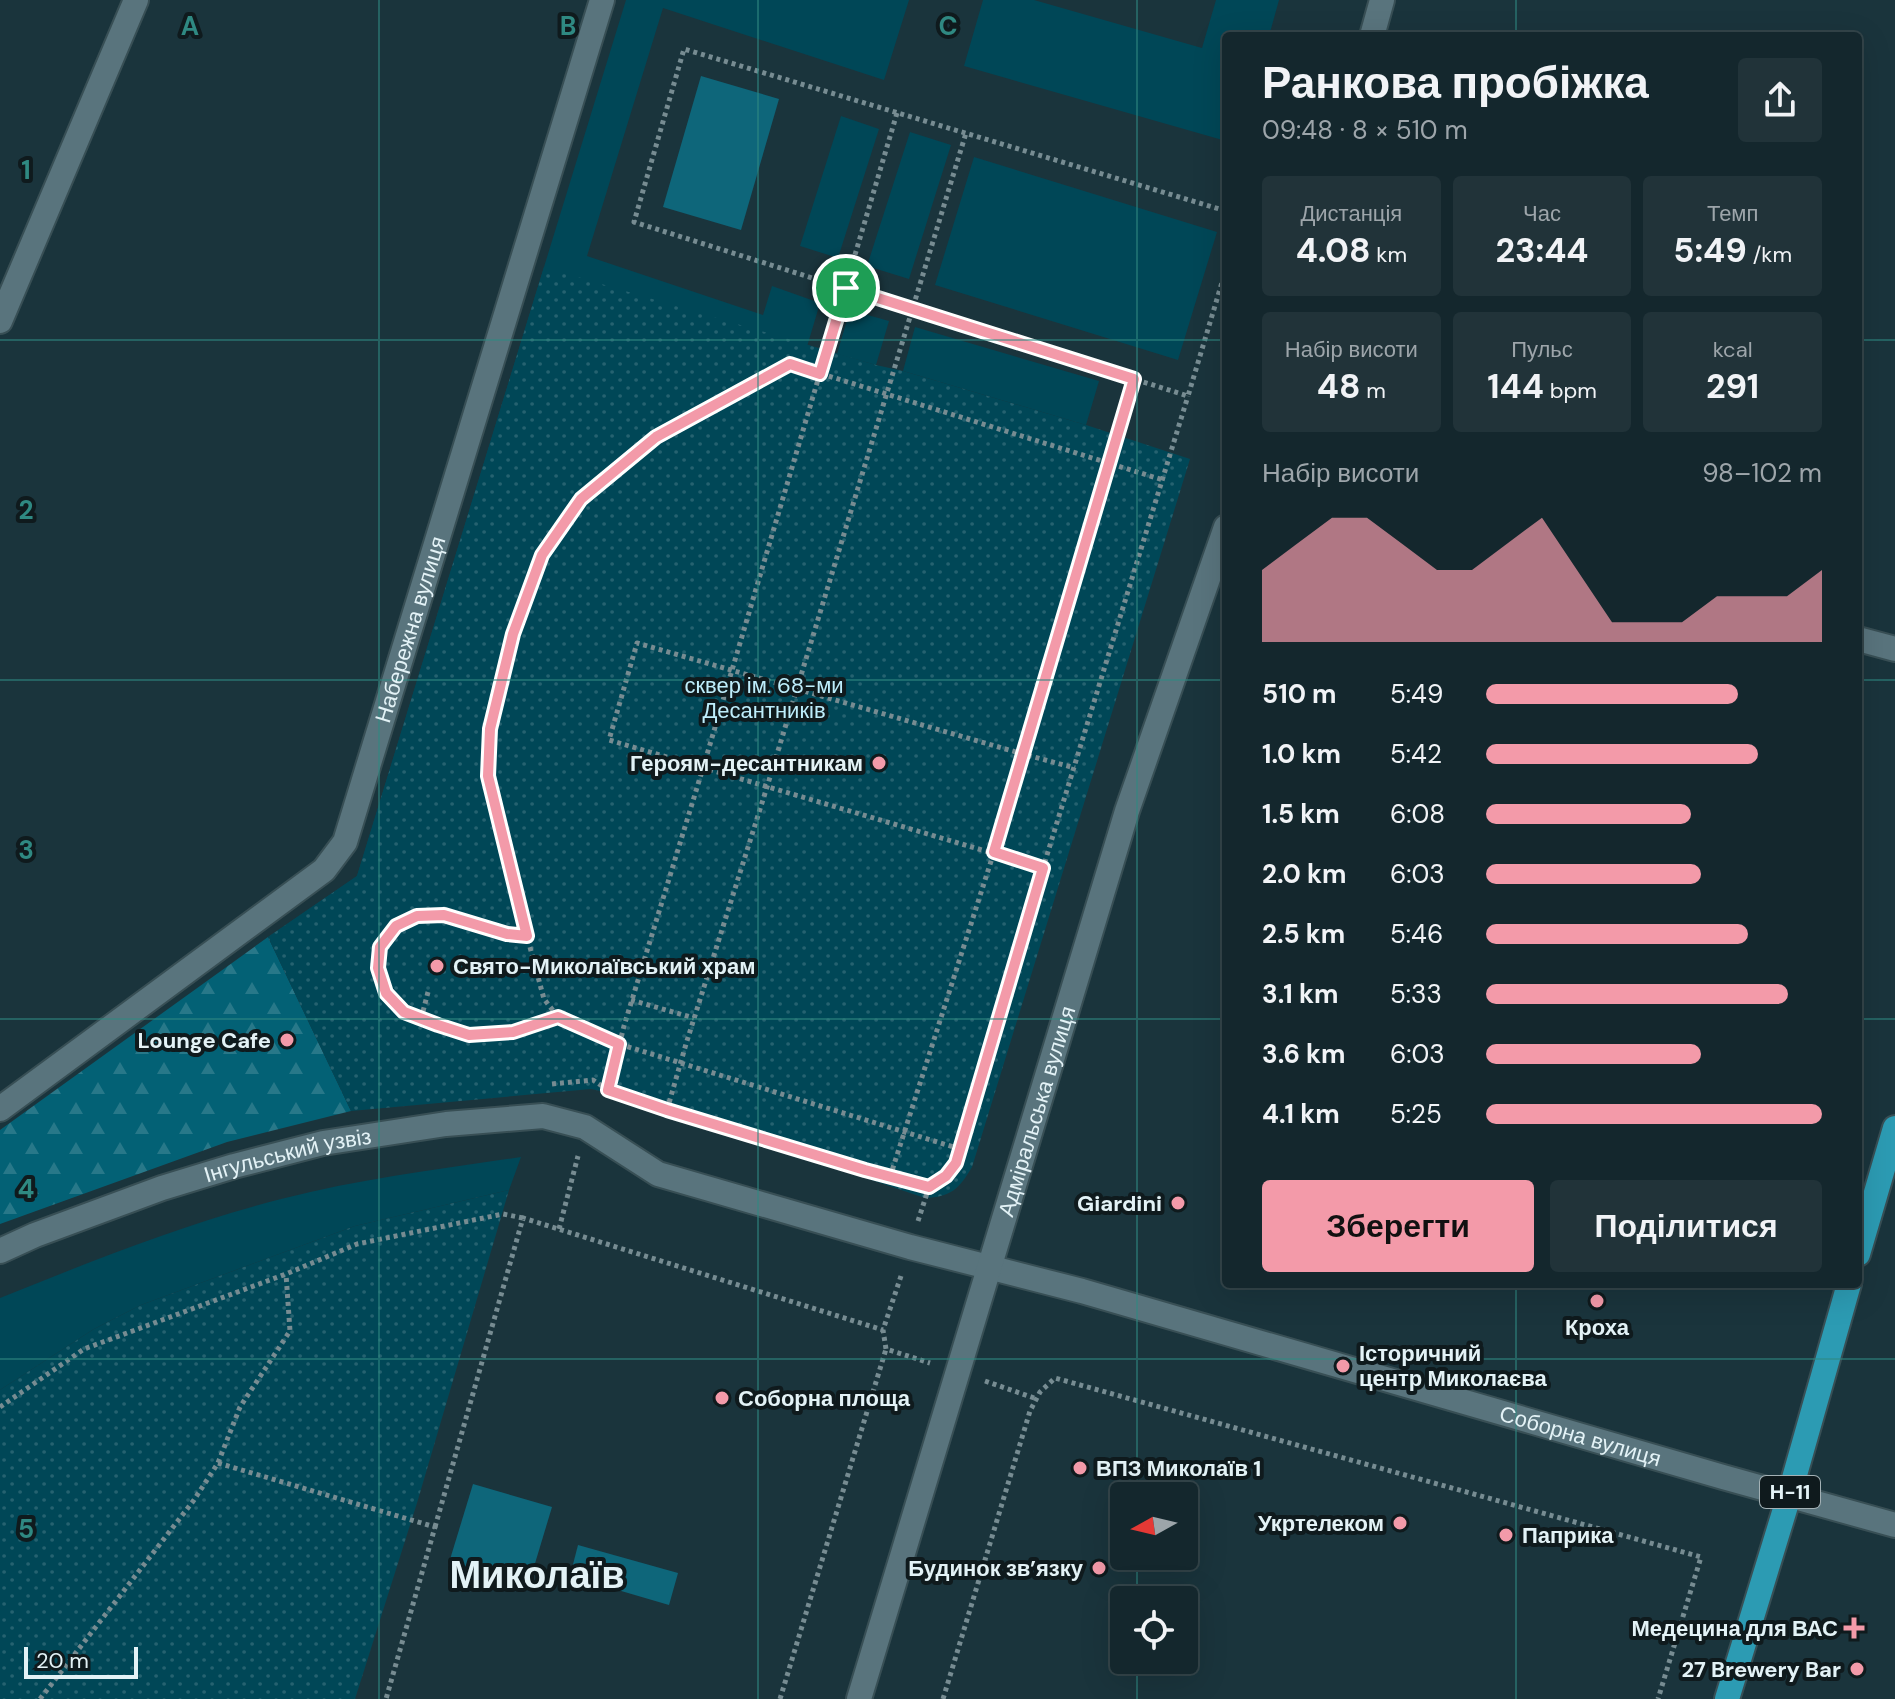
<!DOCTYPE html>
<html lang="uk">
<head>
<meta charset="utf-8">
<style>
  :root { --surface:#14272d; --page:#213339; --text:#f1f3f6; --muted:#9da5aa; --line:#334449; --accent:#f39aa9 }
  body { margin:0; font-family:"DM Sans",sans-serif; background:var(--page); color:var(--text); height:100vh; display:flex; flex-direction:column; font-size:30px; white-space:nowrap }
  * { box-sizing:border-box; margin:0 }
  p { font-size:26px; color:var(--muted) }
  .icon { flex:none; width:44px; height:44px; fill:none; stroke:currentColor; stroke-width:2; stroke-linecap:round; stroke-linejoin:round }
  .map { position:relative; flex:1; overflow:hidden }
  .side { position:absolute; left:1222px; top:32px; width:640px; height:1256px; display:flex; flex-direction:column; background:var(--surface); border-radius:8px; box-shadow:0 8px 32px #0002,0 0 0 2px var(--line) }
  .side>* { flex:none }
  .needle { width:52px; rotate:262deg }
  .tools { position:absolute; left:1110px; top:1482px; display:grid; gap:16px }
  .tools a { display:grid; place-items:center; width:88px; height:88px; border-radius:8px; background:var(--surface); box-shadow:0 8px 32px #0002,0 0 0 2px var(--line); font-size:40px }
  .scale { position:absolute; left:24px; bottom:20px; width:114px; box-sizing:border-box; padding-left:8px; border:4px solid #e3f2f6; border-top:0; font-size:22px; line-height:28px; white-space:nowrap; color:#e3f2f6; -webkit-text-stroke:6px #0f1a1d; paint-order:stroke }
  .pin { position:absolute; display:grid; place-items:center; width:68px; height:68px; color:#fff; margin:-34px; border:4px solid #fff; border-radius:50%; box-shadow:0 2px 8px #0007 }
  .round { display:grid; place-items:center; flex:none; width:84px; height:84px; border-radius:8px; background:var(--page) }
  .headline { display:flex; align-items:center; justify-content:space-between; height:136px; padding:0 40px }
  h1 { font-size:44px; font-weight:700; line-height:60px }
  .figures { display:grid; grid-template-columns:repeat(3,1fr); gap:12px; height:136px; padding:8px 40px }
  .figures div { display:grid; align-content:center; border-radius:8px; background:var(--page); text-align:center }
  .figures b { font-size:34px; font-weight:700 }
  .figures small { font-size:22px; font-weight:400 }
  .figures p { font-size:22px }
  .chart { height:224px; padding:16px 40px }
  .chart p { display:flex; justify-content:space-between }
  .chart svg { width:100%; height:144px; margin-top:8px; fill:var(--accent); opacity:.7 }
  .cta { display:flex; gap:16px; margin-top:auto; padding:16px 40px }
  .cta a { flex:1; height:92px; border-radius:8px; background:var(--accent); color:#111; font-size:32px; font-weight:700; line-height:92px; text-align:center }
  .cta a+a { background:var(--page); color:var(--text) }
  ul { padding:0 40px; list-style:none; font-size:26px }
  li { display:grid; grid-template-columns:128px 96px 1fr; align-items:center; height:60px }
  li i { height:20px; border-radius:10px; background:var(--accent) }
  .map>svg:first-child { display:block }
</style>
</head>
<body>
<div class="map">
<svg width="1895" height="1699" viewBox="0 0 1895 1699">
  <defs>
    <pattern id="forest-firs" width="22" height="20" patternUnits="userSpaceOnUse" patternTransform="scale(2)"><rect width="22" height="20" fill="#036175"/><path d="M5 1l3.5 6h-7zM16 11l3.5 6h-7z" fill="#287889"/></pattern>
    <pattern id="park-dots" width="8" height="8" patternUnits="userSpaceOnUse" patternTransform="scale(2)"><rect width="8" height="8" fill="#004757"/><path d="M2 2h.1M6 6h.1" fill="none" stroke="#256270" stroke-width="1.8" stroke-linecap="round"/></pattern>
  </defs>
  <rect width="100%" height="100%" fill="#1a343c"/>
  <g fill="#004757">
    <path d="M 626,0 L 909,0 L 884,80 L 663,8 L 587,256 L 763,315 L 772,286 L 820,303 L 806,350 L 509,913 L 268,937 L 357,876 Z"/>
    <path d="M 983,0 L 1034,0 L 1202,48 L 1216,0 L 1279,0 L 1269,36 L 1226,36 L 1226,141 L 964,66 Z"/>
    <path d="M 841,116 L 879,129 L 838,258 L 800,246 Z"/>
    <path d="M 910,132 L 951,145 L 909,279 L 867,266 Z"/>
    <path d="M 974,157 L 1217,232 L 1178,360 L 935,285 Z"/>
    <path d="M 850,310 L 889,321 L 876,365 L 837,354 Z"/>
    <path d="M 915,327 L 1099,381 L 1086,425 L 903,371 Z"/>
    <path d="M 521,1157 L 509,1190 L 355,1226 L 141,1305 L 94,1329 L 0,1390 L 0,1298 C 92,1261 184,1224 281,1199 C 360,1179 440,1169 521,1157 Z"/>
  </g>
  <path fill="url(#forest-firs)" d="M 268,937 L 351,1111 L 227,1142 L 0,1224 L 0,1130 Z"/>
  <g fill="url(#park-dots)">
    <path d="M 544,267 L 876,365 L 903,371 L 1086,425 L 1190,459 L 972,1167 C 959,1189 951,1197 925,1198 L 619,1095 L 591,1089 L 351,1111 L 268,937 L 357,876 Z"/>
    <path d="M 509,1190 L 417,1503 L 355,1699 L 0,1699 L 0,1390 L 94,1329 L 141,1305 L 355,1226 Z"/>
  </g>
  <g fill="#0e667a">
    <path d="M 701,76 L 779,99 L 741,230 L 663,207 Z"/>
    <path d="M 473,1484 L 552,1507 L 527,1590 L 448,1566 Z"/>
    <path d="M 578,1545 L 678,1573 L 669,1605 L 570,1576 Z"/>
  </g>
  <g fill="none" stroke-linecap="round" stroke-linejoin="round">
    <defs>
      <g id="minor">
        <path d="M 1372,36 L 1382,0"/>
        <path d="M 0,321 L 136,0"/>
        <path d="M 1858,639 L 1895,649"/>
        <path id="s1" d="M 0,1109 L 324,870 L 345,842 L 602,0"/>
        <path id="s2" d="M 0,1251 L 35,1235 L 162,1188 L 234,1166 L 323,1143 L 446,1124 L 543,1116 L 585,1127 L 658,1174 L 910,1247 L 1082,1291 L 1723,1477 L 1895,1525"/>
        <path id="s3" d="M 859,1699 L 1127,811 L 1226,527"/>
      </g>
      <g id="major">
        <path d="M 1858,1254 L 1895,1128"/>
        <path d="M 1727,1699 L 1789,1496 L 1849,1284"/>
      </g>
    </defs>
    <use href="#minor" stroke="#384f55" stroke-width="28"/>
    <use href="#major" stroke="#384f55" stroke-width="28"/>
    <g stroke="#778c92" stroke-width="5" stroke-dasharray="4 4" stroke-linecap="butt">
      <path d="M 897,113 L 703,768 L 624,1026 L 608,1090 L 667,1110 L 916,1184 L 929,1187 L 946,1176 L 956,1163 L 1043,868 L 1188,396"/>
      <path d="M 1226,211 L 684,49 L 634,222 L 1188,396 L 1226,269"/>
      <path d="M 1043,868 L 609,740 L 637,643 L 1023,754 L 1075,768"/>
      <path d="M 527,936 L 507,934 L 444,915 L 417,916 L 396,926 L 380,947 L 378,968 L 386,993 L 404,1012 L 469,1035 L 513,1032 L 558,1017"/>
      <path d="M 631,1000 L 694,1018"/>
      <path d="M 421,1019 L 428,992"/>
      <path d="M 552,1084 L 593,1080 L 608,1090"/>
      <path d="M 667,1110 L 686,1044 L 767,787 L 966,133"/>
      <path d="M 960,1149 L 619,1044 L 558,1017 L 544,999 L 527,936 L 488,776 L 490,729 L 513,634 L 542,555 L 581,499 L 656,437 L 790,364 L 1163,480"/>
      <path d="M 890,1177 L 994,852 L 1134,379"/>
      <path d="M 918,1221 L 929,1187"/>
      <path d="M 559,1229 L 578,1156"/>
      <path d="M 901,1276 L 883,1330 L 886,1349 L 930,1363"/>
      <path d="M 985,1381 L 1037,1399"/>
      <path d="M 0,1407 L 84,1349 L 286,1274 L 357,1244 L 503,1214 L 523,1218"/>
      <path d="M 218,1463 L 435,1527 L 386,1699"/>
      <path d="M 435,1527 L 523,1218 L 883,1330"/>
      <path d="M 40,1699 L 194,1500 L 218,1463 L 240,1407 L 290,1331 L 286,1274"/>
      <path d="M 780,1699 L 886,1349"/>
      <path d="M 943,1699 L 1030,1411 L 1040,1392 L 1055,1378 L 1701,1557 L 1658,1699"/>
    </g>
    <use href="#minor" stroke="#59747d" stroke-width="24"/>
    <use href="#major" stroke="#2c9bb3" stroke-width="24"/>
  </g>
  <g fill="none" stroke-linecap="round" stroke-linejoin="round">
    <defs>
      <path id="route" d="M 846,288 L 1134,379 L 994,852 L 1043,868 L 956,1163 L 946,1176 L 929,1187 L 865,1170 L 667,1110 L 608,1090 L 619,1044 L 558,1017 L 513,1032 L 469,1035 L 438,1025 L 404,1012 L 386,993 L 378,968 L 380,947 L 396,926 L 417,916 L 444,915 L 507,934 L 527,936 L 488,776 L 490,729 L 513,634 L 542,555 L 581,499 L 656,437 L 790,364 L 820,374 Z"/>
    </defs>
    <use href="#route" stroke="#fff" stroke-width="16"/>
    <use href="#route" stroke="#f39aa9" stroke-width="10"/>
  </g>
  <path fill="none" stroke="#2f8982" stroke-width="2" stroke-opacity="0.55" d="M 379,0 L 379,1699M 758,0 L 758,1699M 1137,0 L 1137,1496M 1516,0 L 1516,36M 0,340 L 1226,340M 1858,340 L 1895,340M 0,680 L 1226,680M 1858,680 L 1895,680M 0,1019 L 1226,1019M 1858,1019 L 1895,1019M 1516,1284 L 1516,1699M 0,1359 L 1895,1359M 1137,1556 L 1137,1600M 1137,1660 L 1137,1699"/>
  <g fill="#f39aa9" stroke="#0f1a1d" stroke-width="3">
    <circle cx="879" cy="763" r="8"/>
    <circle cx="437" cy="966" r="8"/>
    <circle cx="287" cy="1040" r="8"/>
    <circle cx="1178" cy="1203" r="8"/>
    <circle cx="1597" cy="1301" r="8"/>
    <circle cx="1343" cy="1366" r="8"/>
    <circle cx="722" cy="1398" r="8"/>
    <circle cx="1080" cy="1468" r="8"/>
    <circle cx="1400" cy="1523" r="8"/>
    <circle cx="1506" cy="1535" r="8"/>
    <circle cx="1099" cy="1568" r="8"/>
    <path d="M1850 1616h8v8h8v8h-8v8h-8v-8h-8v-8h8z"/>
    <circle cx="1857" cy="1669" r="8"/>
  </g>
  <g text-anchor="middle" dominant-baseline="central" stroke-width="8" stroke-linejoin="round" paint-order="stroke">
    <rect fill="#0f1a1d" stroke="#a3b1b5" stroke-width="2" x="1760" y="1476" width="60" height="32" rx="6"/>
    <g font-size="20" font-weight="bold" fill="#e3f2f6">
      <text x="1790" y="1492">Н-11</text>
    </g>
    <g font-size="22" fill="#e3f2f6" stroke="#0f1a1d">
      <text stroke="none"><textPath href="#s1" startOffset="660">Набережна вулиця</textPath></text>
      <text stroke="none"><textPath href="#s3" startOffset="614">Адміральська вулиця</textPath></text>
      <text stroke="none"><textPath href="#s2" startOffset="304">Інгульський узвіз</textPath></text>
      <text stroke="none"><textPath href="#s2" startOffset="1652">Соборна вулиця</textPath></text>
    </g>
    <g font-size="22" fill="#beeefc" stroke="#0f1a1d">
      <text x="764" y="685">сквер ім. 68-ми<tspan x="764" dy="25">Десантників</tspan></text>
    </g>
    <g font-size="22" font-weight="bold" fill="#e3f2f6" stroke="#0f1a1d" text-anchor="end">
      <text x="863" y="763">Героям-десантникам</text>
      <text x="453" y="966" text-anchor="start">Свято-Миколаївський храм</text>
      <text x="271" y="1040">Lounge Cafe</text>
      <text x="1162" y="1203">Giardini</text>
      <text x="1597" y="1327" text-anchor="middle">Кроха</text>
      <text x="1359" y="1353" text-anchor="start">Історичний<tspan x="1359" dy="25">центр Миколаєва</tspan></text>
      <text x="738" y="1398" text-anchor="start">Соборна площа</text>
      <text x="1096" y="1468" text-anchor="start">ВПЗ Миколаїв 1</text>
      <text x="1384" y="1523">Укртелеком</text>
      <text x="1522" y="1535" text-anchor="start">Паприка</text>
      <text x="1083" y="1568">Будинок зв’язку</text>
      <text x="1838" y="1628">Медецина для ВАС</text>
      <text x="1841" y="1669">27 Brewery Bar</text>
    </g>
    <g font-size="38" font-weight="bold" fill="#e3f2f6" stroke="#0f1a1d">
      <text x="537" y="1575">Миколаїв</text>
    </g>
  </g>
  <g font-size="26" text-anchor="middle" font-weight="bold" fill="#2f8982" stroke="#0f1a1d" stroke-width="8" stroke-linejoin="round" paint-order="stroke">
    <text x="190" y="35">A</text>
    <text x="568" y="35">B</text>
    <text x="948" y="35">C</text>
    <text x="26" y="179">1</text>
    <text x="26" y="519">2</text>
    <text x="26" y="859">3</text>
    <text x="26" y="1198">4</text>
    <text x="26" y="1538">5</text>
  </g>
</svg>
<div class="tools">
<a><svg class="needle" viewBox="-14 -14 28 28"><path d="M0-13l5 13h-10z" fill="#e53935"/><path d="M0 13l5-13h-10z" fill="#9da5aa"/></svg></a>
<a><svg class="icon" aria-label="locate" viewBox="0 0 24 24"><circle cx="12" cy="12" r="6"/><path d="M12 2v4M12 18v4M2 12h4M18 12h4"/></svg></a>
</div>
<div class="scale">20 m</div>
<div class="pin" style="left:846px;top:288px;background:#1e9e55"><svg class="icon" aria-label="arrive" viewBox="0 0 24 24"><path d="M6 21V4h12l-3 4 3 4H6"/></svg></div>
<section class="side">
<div class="headline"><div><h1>Ранкова пробіжка</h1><p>09:48 · 8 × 510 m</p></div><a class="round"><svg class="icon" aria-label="share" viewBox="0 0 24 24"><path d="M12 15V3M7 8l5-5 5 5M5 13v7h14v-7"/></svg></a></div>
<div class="figures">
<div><p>Дистанція</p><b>4.08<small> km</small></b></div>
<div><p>Час</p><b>23:44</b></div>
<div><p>Темп</p><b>5:49<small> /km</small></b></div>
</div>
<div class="figures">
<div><p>Набір висоти</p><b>48<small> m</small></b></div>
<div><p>Пульс</p><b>144<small> bpm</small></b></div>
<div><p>kcal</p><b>291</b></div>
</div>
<div class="chart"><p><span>Набір висоти</span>98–102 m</p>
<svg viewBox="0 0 160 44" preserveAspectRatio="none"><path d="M0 44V22L10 14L20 6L30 6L40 14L50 22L60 22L70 14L80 6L90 22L100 38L110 38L120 38L130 30L140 30L150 30L160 22V44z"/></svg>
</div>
<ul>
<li><b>510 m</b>5:49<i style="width:75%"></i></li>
<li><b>1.0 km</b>5:42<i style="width:81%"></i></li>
<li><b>1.5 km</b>6:08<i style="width:61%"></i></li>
<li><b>2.0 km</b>6:03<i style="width:64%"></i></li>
<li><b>2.5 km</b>5:46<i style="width:78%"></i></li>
<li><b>3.1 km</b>5:33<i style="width:90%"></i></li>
<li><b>3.6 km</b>6:03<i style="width:64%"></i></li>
<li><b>4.1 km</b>5:25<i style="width:100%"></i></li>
</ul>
<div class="cta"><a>Зберегти</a><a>Поділитися</a></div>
</section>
</div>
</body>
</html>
